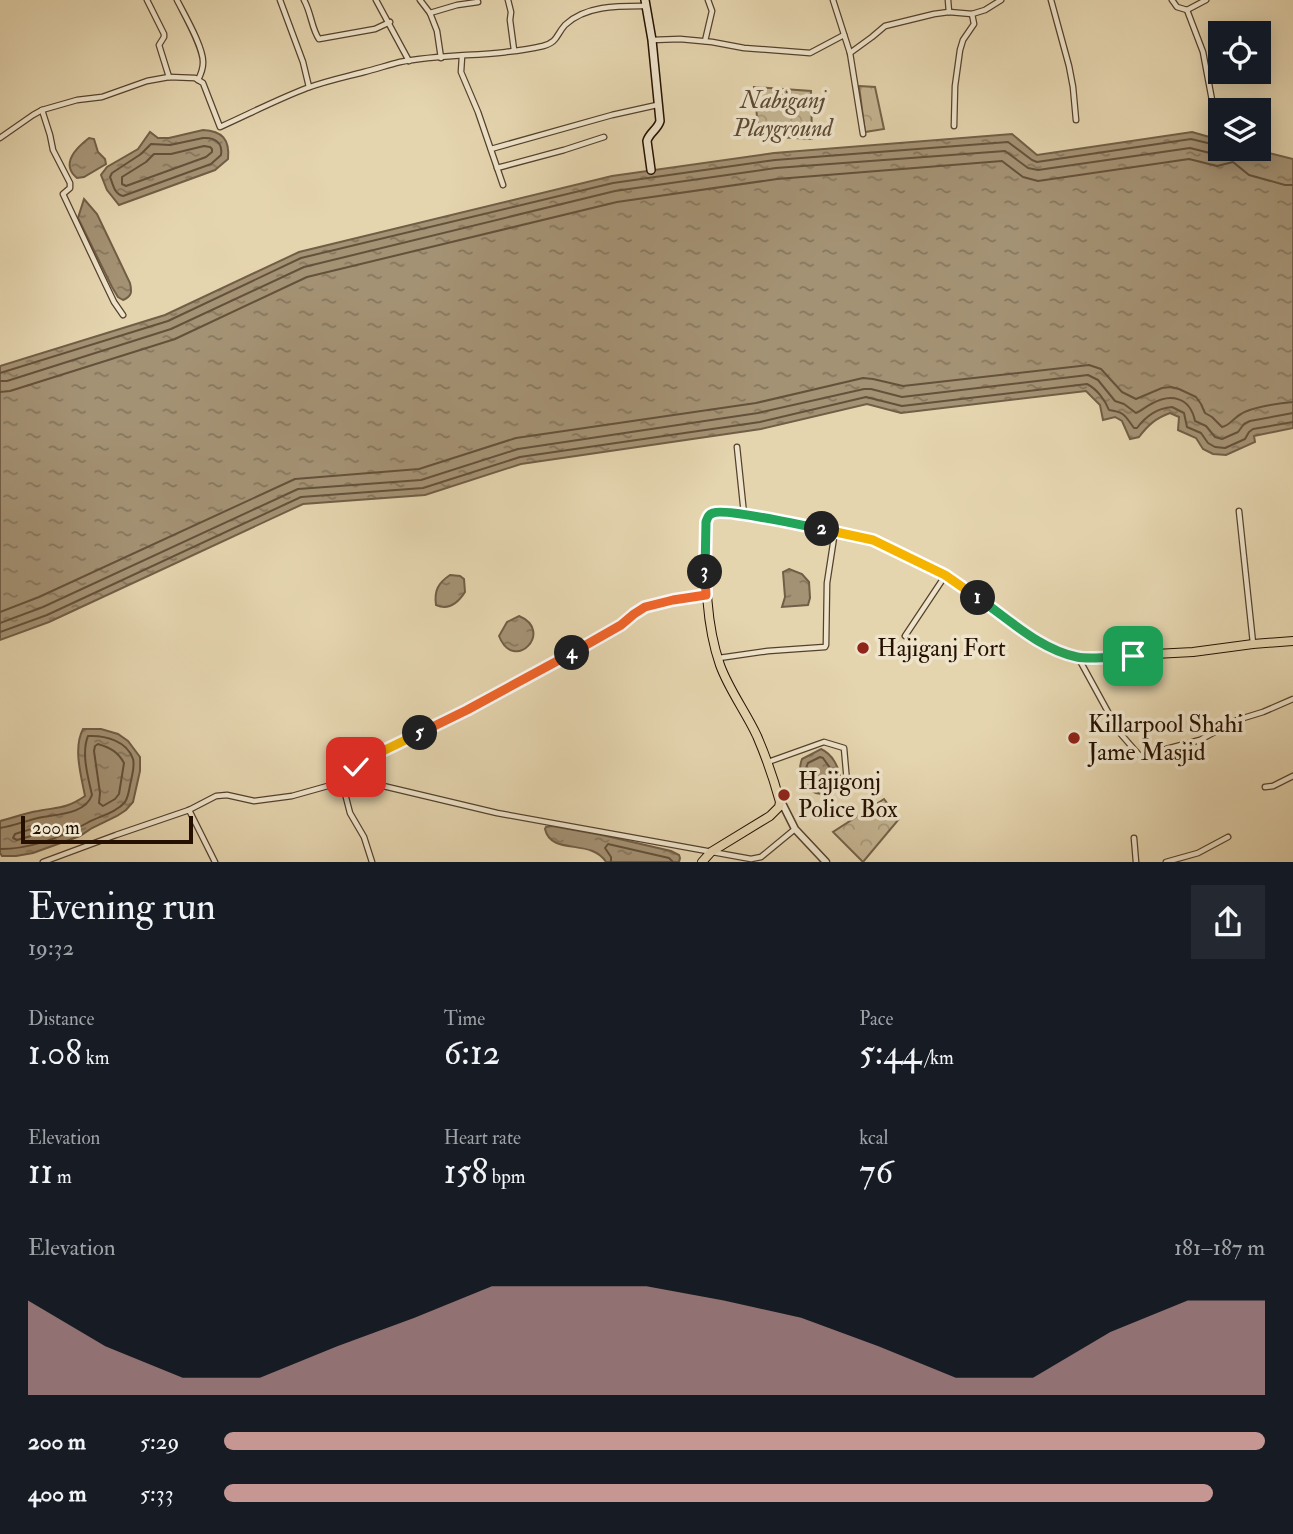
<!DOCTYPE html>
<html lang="en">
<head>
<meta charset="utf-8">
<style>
  :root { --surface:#171b24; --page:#242831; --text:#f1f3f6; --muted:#9ea1a6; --accent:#c59692 }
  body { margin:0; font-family:"IM FELL Double Pica",serif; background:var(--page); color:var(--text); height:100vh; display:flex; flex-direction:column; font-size:26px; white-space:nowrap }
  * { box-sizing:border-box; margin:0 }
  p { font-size:23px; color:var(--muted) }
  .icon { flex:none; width:38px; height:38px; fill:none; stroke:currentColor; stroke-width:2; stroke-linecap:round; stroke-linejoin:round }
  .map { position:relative; height:862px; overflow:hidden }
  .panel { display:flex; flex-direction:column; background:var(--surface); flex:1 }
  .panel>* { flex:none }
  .tools { position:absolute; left:1208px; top:21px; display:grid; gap:14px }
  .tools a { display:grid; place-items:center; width:63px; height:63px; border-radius:0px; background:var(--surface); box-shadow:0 4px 18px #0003; font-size:35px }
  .scale { position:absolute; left:21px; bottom:18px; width:172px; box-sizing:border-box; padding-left:7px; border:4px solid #251000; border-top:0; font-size:19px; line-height:24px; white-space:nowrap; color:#251000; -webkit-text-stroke:5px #eee4cb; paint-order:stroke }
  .pin { position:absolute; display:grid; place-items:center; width:60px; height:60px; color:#fff; margin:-30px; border-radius:14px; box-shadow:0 4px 10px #0006 }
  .km { position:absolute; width:35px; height:35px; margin:-18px; border-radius:50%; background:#222; color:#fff; font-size:19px; line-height:35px; text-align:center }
  .round { display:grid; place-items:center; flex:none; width:74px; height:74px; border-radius:0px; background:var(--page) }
  .headline { display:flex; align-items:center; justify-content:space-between; height:119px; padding:0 28px }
  h1 { font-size:38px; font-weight:600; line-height:52px }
  .stats { display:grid; grid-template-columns:repeat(3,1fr); gap:10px; height:119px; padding:7px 28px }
  .stats div { display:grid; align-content:center }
  .stats b { font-size:35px; font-weight:600 }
  .stats small { font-size:19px; font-weight:400 }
  .stats p { font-size:19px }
  .chart { height:196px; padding:14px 28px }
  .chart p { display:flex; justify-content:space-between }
  .chart svg { width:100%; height:126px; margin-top:7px; fill:var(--accent); opacity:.7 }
  ul { padding:0 28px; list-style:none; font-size:23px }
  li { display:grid; grid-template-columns:112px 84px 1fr; align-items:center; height:52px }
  li i { height:18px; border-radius:9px; background:var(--accent) }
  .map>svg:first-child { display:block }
</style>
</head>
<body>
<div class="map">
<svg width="1293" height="862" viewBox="0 0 1293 862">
  <defs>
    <pattern id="park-crowns" width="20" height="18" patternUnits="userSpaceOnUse" patternTransform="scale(1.75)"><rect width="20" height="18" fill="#c4b491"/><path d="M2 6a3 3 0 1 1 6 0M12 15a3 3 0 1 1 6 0" fill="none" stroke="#a89a7b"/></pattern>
    <pattern id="water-ripples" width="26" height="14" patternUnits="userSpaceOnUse" patternTransform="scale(1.75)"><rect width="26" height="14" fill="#a49274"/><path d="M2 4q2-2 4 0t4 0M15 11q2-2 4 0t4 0" fill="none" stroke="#85765d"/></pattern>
  </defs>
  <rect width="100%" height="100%" fill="#e5d5af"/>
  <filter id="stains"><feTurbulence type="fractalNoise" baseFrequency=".00286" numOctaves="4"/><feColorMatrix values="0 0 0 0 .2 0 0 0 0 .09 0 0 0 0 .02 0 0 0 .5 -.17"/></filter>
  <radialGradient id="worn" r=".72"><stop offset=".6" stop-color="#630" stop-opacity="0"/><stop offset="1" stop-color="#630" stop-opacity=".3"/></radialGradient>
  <g fill="url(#park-crowns)" stroke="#746248" stroke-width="2">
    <path d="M 859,86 L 875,87 L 884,129 L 865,132 Z"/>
    <path d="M 754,87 L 811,91 L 812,139 L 759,136 Z"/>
    <path d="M 884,799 L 899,819 L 863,862 L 833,832 Z"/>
  </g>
  <g fill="url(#water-ripples)" stroke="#715e46" stroke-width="2">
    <path d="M 203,130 C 222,131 230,139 228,159 L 215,170 L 119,205 L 107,190 L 101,175 L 107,167 L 138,149 L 150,132 L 158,138 L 169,138 Z"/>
    <path d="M 1192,132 L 1220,140 L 1220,149 L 1253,149 L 1293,159 L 1293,428 L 1254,436 L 1255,442 L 1226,455 L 1213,454 L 1203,449 L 1196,438 L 1178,430 L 1179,417 L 1170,413 C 1156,418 1148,425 1139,437 L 1130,439 L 1122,421 L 1115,417 L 1103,420 L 1100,405 L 1086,391 L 901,413 L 867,404 L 761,429 L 521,464 L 425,495 L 303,504 L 49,622 L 0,640 L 0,366 L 165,315 L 299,252 L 612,176 L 774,153 L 1012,134 L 1037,155 Z"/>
    <path d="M 89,138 L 94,139 L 98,152 L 105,159 L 106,164 L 84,177 L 77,178 C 60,164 76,148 89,138 Z"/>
    <path d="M 84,199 L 97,214 L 130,283 C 132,292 132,296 123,300 L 118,297 L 112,287 L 78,218 Z"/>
    <path d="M 789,569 L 802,574 L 809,582 L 810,598 L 808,605 L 782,607 L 785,597 L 783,572 Z"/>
    <path d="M 450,575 L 460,576 L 464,579 L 465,592 C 458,603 449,611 436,605 C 434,591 438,583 450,575 Z"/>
    <path d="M 519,616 C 555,631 514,674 499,636 L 507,622 Z"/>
    <path d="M 83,729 L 101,729 L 118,734 L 128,741 L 140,757 L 140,771 L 133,802 L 126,810 L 117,816 L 92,828 L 80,836 L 33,853 L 16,856 L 2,856 L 0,853 L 0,821 C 12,818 25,813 38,811 C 58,807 66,809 85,796 C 81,775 73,748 83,729 Z"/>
    <path d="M 821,749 C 834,755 838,767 841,780 C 829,795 815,801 803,781 C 799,773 799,767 802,759 Z"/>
    <path d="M 552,826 L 602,835 L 671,851 L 679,855 L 680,858 L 679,862 L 606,862 C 591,838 551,856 545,829 L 546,827 Z"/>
  </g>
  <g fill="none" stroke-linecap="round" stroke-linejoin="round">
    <g stroke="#64513a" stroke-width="2">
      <path d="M 203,138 C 215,137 223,143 221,155 L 211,164 L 123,196 C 114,194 113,184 110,177 L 112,173 L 141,154 L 151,144 L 170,145 Z"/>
      <path d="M 204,146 L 210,147 L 212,149 L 212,152 L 206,157 L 126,186 L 122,184 L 122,177 L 146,162 L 154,154 L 171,154 Z"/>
      <path d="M 0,373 L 168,321 L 301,258 L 613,183 L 775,160 L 1008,142 L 1032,160 L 1037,162 L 1191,139 L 1220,146"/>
      <path d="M 0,381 L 7,381 L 171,329 L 304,267 L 615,191 L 776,168 L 1005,151 L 1028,168 L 1038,170 L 1190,148 L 1218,155 L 1226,153 L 1231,149"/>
      <path d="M 0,392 L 10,391 L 175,339 L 307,277 L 617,202 L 777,179 L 1002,161 L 1023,177 L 1038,181 L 1189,159 L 1217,166 L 1233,162 L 1249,175 L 1285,185 L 1293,185"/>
      <path d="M 0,612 L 39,597 L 295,479 L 419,469 L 516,438 L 756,403 L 863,378 L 873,379 L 903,386 L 1089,365 L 1101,369 L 1122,392 L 1136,399 L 1162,388 L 1171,387 L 1179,389 L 1196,397 L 1201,404 L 1205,413 L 1212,417 L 1222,427 C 1231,425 1233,418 1241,414 C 1252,407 1280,403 1293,402"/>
      <path d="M 0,623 L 43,607 L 298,489 L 421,480 L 518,449 L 758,413 L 864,389 L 871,389 L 902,397 L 1088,375 L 1098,380 L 1115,401 L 1124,404 L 1136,413 C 1141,411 1145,407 1151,404 C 1171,393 1190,397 1195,421 L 1206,426 L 1215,437 L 1222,439 L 1238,432 L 1244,424 L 1250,421 L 1293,413"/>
      <path d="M 0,632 L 47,615 L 301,497 L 423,488 L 520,457 L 760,422 L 866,397 L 902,406 L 1087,384 C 1097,389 1105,400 1109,410 C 1125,412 1125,416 1134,428 L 1137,428 C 1146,416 1158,408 1172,407 L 1184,413 L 1187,427 L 1201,433 L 1208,443 L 1215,447 L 1225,448 L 1245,439 L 1249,432 L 1253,429 L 1293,422"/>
      <path d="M 98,744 C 111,748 118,752 124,763 L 119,794 L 115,799 L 103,806 L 99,803 L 100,793 L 94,751 L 95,746 Z"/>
      <path d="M 820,757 L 823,758 L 830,768 L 833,777 L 826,784 L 818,787 C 811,784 807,775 806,768 L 808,763 Z"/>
      <path d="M 41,826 L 46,828 L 45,832 L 17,840 L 13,838 L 15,834 Z"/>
      <path d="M 0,828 C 13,826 25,821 38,818 C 55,814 85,815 92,795 C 88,777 81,753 88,736 C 105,735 127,741 133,759 C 135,766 132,775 131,781 C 129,788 129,796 125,802 C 116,813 99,816 87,823 C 60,838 32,849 0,849"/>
      <path d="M 611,862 L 611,857 L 605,848 L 608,844 L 669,858 L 673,862"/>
    </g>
    <defs>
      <g id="minor">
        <path d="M 147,0 L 164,34 L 164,37 L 159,45 L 169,77"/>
        <path d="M 177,0 C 184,14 204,48 203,63 C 203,69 201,74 198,80"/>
        <path d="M 280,0 L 303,62 L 309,87"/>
        <path d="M 304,0 C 311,12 312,30 319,39 L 375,29 L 390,22"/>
        <path d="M 376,0 L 409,61"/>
        <path d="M 420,0 L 430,13 L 437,31 L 441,58"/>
        <path d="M 508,0 L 511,12 L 510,20 L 514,50"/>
        <path d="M 833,0 L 850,53 L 863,134"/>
        <path d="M 948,0 L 949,12"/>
        <path d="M 1051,0 L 1069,66 L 1073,87 L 1076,120"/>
        <path d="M 1172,0 L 1177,7 L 1187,10 L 1203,52 L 1215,116"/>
        <path d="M 1187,10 L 1206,0"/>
        <path d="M 430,13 L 457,5 L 478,2"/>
        <path d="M 652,40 L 680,39 L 712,42 L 744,48 L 810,53 L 844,35"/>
        <path d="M 705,41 L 712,11 L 708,0"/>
        <path d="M 850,53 L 872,37 L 885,26 L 934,14 L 949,12 L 972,14"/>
        <path d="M 462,56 L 461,72 L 478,112 L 503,185"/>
        <path d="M 42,110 L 50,135 L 53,150 L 70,183 L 70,188 L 63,194 L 103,279 L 114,302 L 123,315"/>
        <path d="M 954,126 L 955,86 L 960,50 L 963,40 L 974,24 L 972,14 L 985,10 L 1001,0"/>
        <path d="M 0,138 L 33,115 L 42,110 L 77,100 L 102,97 L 147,81 L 169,77 L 195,78 L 203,83 L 220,127 C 249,114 278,99 307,88 C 326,81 345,77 364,72 C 376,69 388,65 400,62 C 447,53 496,57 543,46 C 558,42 556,35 565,25 C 586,5 620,6 646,6"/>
        <path d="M 491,149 L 612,115 L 657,105"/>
        <path d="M 497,168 L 564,150 L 604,137"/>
        <path d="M 737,447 L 744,514"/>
        <path d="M 1239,511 L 1253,643"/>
        <path d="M 706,595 C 685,598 662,599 643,608 C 633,613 626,621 617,627 C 597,639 577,651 557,662 C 492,697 426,730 360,762 L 356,767 L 358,780 L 497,813 L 751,859 L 761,857 L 795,829"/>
        <path d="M 905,636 L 945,576"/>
        <path d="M 719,658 L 768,651 L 825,647 L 826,645 L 827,583 L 835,531"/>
        <path d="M 1079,659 L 1119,732 L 1140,756 L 1200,740 L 1237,720 L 1263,712 L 1293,699"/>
        <path d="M 768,762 L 824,742 L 844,748 L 847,782"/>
        <path d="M 358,780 L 342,782 L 350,813 L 364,837 L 372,862"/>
        <path d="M 1265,787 L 1273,786 L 1293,776"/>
        <path d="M 189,810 L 215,862"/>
        <path d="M 1134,838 L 1136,862"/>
        <path d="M 43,862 L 116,835 L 189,810 L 216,796 L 227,795 L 254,801 L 292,796 L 342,782"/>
        <path d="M 1166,862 L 1198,853 L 1228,837"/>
      </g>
      <path id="tertiary" d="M 780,799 L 795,829 L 826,862"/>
      <path id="secondary" d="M 645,0 L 652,40 L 660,121 C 658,129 649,133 647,141 L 651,170"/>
      <path id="primary" d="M 702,862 L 711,852 L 770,816 L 779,807 L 780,802 C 774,780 766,757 757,736 C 746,712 729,690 720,665 C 704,619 706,570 706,522 L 708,516 L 713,513 L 744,515 L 835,531 L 873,540 L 945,575 L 1033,637 L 1052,648 L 1079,658 L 1193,652 L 1253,644 L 1293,641"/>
    </defs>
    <use href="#minor" stroke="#55412c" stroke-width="7"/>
    <use href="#tertiary" stroke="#55412c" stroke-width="9"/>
    <use href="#secondary" stroke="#251000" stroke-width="10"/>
    <use href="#primary" stroke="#251000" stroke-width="10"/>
    <use href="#minor" stroke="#eee4cb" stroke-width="4.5"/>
    <use href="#tertiary" stroke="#eee4cb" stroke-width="6"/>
    <use href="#secondary" stroke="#eee4cb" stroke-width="7"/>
    <use href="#primary" stroke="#e5d5af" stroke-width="8"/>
  </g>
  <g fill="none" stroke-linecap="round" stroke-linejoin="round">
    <defs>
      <path id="split-1" d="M 978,598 C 1009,619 1039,649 1077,657 C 1091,660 1118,656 1133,656"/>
      <path id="split-2" d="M 822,529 L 873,540 L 945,575 L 978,598"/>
      <path id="split-3" d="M 705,572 L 706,522 C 708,517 708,515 713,513 C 726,508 804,526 822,529"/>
      <path id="split-4" d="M 572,653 L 621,625 L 634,614 L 645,607 L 673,600 L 706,595 L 705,572"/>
      <path id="split-5" d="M 420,733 L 467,710 L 572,653"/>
      <path id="split-6" d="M 356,767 L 360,762 L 420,733"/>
    </defs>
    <use href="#split-1" stroke="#fff" stroke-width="14"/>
    <use href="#split-2" stroke="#fff" stroke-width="14"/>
    <use href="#split-3" stroke="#fff" stroke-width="14"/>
    <use href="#split-4" stroke="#fff" stroke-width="14"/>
    <use href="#split-5" stroke="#fff" stroke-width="14"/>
    <use href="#split-6" stroke="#fff" stroke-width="14"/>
    <use href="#split-1" stroke="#22a559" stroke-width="9"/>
    <use href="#split-2" stroke="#f5b400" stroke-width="9"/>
    <use href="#split-3" stroke="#22a559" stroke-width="9"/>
    <use href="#split-4" stroke="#f0652b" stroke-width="9"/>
    <use href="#split-5" stroke="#f0652b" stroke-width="9"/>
    <use href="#split-6" stroke="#f5b400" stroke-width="9"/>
  </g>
  <g fill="#8f2418" stroke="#eee4cb" stroke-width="2.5">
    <circle cx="863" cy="648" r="7"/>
    <circle cx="1074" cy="738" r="7"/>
    <circle cx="784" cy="795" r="7"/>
  </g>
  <g text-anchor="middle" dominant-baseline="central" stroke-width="7" stroke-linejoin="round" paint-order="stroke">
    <g font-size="24" font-style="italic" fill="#5d4933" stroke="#eee4cb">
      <text x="783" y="100">Nabiganj<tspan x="783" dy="28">Playground</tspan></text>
    </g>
    <g font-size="24" fill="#251000" stroke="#eee4cb" text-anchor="start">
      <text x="877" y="648">Hajiganj Fort</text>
      <text x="1088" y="724">Killarpool Shahi<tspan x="1088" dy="28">Jame Masjid</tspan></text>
      <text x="798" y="781">Hajigonj<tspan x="798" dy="28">Police Box</tspan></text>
    </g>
  </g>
  <rect width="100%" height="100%" filter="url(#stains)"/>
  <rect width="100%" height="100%" fill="url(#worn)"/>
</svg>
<div class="tools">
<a><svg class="icon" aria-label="locate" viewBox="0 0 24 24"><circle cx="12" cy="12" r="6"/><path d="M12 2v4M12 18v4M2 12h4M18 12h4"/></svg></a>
<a><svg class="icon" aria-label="layers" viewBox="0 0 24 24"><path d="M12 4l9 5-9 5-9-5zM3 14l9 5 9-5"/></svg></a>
</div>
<div class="scale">200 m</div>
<div class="pin" style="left:1133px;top:656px;background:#1e9e55"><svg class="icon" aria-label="arrive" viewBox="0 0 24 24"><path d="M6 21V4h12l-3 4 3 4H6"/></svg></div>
<div class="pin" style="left:356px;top:767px;background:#d93025"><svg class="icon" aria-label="check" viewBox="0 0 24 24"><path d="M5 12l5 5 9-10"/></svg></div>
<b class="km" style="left:978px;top:598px">1</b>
<b class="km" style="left:822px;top:529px">2</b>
<b class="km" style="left:705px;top:572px">3</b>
<b class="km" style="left:572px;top:653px">4</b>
<b class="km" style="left:420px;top:733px">5</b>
</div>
<section class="panel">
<div class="headline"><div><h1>Evening run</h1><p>19:32</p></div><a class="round"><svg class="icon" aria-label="share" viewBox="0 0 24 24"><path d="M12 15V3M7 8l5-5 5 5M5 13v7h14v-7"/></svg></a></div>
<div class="stats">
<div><p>Distance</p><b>1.08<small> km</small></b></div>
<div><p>Time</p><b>6:12</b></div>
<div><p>Pace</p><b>5:44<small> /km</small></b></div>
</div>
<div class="stats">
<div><p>Elevation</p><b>11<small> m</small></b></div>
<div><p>Heart rate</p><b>158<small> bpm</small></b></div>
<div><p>kcal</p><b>76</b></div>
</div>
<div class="chart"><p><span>Elevation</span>181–187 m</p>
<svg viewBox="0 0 160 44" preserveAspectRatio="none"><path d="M0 44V11L10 27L20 38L30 38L40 27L50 17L60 6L70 6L80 6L90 11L100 17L110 27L120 38L130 38L140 22L150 11L160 11V44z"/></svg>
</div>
<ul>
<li><b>200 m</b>5:29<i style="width:100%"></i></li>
<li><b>400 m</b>5:33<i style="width:95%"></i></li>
</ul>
</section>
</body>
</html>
